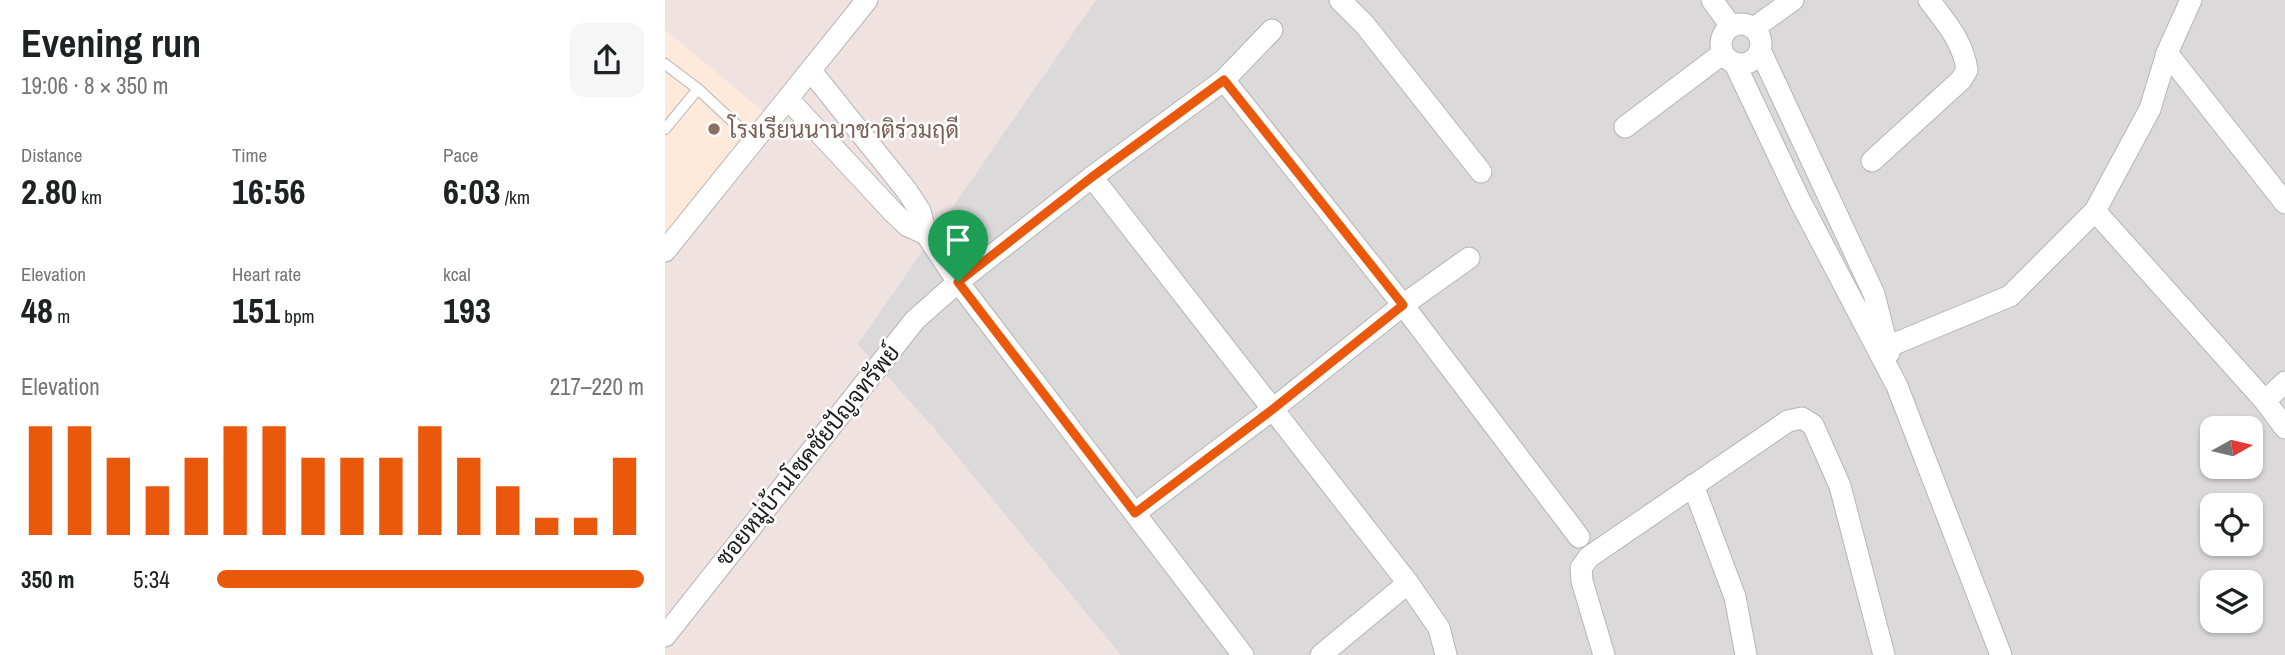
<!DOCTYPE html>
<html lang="en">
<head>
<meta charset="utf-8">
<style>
  :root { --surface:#fff; --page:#f6f6f6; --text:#202124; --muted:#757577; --accent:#ea580c }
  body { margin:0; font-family:"Archivo Narrow",Sarabun,sans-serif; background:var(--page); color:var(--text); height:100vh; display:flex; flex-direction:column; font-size:26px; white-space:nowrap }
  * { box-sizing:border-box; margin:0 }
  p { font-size:23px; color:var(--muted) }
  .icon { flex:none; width:38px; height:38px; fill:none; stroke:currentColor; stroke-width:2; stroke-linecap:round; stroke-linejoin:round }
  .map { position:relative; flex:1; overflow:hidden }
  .details { display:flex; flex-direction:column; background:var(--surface); width:665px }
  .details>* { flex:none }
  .needle { width:46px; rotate:82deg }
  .controls { position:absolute; left:1535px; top:416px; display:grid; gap:14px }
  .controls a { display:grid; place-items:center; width:63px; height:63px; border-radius:14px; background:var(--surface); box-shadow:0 2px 5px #0004; font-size:35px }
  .pin { position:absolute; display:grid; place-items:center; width:60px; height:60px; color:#fff; margin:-72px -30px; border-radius:50% 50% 50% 0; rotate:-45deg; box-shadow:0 0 7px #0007 }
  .pin .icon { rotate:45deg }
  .round { display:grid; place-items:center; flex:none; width:74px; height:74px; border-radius:14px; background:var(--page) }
  .head { display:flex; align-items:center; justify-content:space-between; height:119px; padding:0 21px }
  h1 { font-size:38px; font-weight:700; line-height:52px }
  .figures { display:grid; grid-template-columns:repeat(3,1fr); gap:10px; height:119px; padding:7px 21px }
  .figures div { display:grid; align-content:center }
  .figures b { font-size:35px; font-weight:700 }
  .figures small { font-size:19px; font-weight:400 }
  .figures p { font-size:19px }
  .chart { height:196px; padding:14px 21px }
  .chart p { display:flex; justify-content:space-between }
  .chart svg { width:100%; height:126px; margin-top:7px; stroke:var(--accent); stroke-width:6 }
  ul { padding:0 21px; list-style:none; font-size:23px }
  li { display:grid; grid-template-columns:112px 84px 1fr; align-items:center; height:52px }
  li i { height:18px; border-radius:9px; background:var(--accent) }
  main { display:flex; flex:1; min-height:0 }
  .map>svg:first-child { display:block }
</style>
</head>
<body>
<main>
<section class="details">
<div class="head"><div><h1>Evening run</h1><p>19:06 · 8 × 350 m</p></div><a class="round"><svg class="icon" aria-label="share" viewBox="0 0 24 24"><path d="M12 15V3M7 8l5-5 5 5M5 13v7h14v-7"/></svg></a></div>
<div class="figures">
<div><p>Distance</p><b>2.80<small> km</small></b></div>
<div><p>Time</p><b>16:56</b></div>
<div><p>Pace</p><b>6:03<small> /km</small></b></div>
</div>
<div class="figures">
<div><p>Elevation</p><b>48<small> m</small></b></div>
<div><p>Heart rate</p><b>151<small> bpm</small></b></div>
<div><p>kcal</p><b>193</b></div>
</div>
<div class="chart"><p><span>Elevation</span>217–220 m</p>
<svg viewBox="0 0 160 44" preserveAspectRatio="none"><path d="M5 44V6M15 44V6M25 44V17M35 44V27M45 44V17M55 44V6M65 44V6M75 44V17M85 44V17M95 44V17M105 44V6M115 44V17M125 44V27M135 44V38M145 44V38M155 44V17"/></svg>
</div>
<ul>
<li><b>350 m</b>5:34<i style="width:100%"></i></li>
</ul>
</section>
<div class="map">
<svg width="1620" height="655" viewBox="0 0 1620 655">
  <rect width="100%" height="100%" fill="#efe2e1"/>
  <path fill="#dbd9da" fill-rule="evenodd" d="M 431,0 L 1620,0 L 1620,655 L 456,655 L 268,427 L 193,344 ZM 1547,429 L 1586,429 L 1586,467 L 1547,467 ZM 1547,506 L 1586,506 L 1586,544 L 1547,544 ZM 1547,583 L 1586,583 L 1586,621 L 1547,621 Z"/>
  <path fill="#ffe9da" d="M 0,30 L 106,118 L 0,252 Z"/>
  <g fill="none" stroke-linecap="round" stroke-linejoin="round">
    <defs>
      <g id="service">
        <path d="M 0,64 L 33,89 L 90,142"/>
        <path d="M 0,129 L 33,89"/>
      </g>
      <g id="minor">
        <path d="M 675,0 L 700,25 L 816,172"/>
        <path d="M 1047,0 L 1066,26"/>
        <circle cx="1076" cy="44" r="20"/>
        <path d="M 1089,28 L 1128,0"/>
        <path d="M 1095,50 L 1209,294 L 1224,353"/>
        <path d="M 1502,53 L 1620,203"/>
        <path d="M 1070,64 L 1135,201 L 1232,386 L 1336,655"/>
        <path d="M 146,71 L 242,191 L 255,211 L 261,234 L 293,282 L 578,655"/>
        <path d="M 559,80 L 738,305 L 914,537"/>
        <path d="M 123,99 L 229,213 L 243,226 L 261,234"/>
        <path d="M 960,127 L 1057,54"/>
        <path d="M 1207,161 L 1296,80 L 1302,70 C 1298,41 1281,23 1264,0"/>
        <path d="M 427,177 L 743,583 L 774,628 L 781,655"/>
        <path d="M 1430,211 L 1600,401 L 1620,428"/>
        <path d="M 0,251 L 202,0"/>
        <path d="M 1222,347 L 1345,296 L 1430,211 L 1485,109 L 1502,53 L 1526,0"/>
        <path d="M 1600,401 L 1620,382"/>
        <path d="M 1028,485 L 1070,597 L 1081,655"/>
        <path d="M 470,513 L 608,409 L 738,305 L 804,258"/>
        <path d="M 0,636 L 250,320 L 293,282 L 427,177 L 559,80 L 607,30"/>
        <path d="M 656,655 L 743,583"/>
        <path d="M 939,655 L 917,581 L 916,568 L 924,557 L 1123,421 L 1137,418 L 1148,425 L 1175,486 L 1219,655"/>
      </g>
    </defs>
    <use href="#service" stroke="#b5b5b5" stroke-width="12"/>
    <use href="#minor" stroke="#b5b5b5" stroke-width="23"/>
    <use href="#service" stroke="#fff" stroke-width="10"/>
    <use href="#minor" stroke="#fff" stroke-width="21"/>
  </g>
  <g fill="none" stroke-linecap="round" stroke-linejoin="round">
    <defs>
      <path id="route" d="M 559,80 L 738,305 L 608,409 L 470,513 L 293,282 L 427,177 Z"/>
    </defs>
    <use href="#route" stroke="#fff" stroke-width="14"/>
    <use href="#route" stroke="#ea580c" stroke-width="9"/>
  </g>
  <circle fill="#8d6e63" stroke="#fff" stroke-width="2.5" cx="49" cy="129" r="7"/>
  <g text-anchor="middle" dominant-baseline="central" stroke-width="5" stroke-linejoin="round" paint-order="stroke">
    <g font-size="23" fill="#785e54" stroke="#fff" text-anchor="start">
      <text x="63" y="129">โรงเรียนนานาชาติร่วมฤดี</text>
    </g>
    <g font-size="23" fill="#1c1c1c" stroke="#fff">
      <text transform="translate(142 455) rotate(-51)">ซอยหมู่บ้านโชคชัยปัญจทรัพย์</text>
    </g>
  </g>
</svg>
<div class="controls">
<a><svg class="needle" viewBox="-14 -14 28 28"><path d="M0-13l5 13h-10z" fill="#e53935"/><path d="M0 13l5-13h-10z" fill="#757577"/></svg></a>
<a><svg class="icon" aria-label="locate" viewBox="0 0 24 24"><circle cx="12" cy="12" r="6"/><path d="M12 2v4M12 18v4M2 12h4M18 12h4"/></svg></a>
<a><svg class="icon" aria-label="layers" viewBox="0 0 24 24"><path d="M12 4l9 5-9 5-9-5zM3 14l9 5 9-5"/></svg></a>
</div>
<div class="pin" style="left:293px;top:282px;background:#1e9e55"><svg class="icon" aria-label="arrive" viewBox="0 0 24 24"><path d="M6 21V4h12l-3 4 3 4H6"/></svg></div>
</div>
</main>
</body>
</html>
